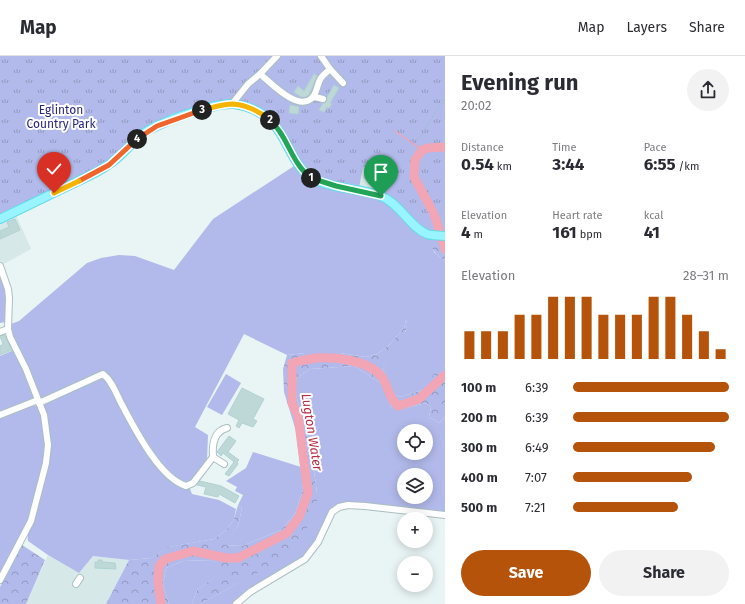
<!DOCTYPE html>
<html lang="en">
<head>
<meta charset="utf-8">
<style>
  :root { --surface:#fff; --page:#f2f2f3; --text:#2b2b33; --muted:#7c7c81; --line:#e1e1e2; --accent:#b45309 }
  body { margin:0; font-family:"Fira Sans",sans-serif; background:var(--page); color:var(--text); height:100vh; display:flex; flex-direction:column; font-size:15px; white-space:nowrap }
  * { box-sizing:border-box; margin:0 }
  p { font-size:13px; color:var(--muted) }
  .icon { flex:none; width:22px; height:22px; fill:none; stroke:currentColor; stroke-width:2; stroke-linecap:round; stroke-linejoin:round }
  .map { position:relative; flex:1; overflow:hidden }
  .side { display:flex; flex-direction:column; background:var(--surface); width:300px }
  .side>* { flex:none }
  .tools { position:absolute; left:397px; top:368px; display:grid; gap:8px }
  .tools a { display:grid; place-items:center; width:36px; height:36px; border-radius:50%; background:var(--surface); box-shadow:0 2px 10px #0003; font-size:20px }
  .pin { position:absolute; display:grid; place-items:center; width:34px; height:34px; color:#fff; margin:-41px -17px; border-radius:50% 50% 50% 0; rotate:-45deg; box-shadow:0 0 4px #0007 }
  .pin .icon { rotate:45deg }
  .km { position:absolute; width:20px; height:20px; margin:-10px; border-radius:50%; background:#222; color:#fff; font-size:11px; line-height:20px; text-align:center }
  .round { display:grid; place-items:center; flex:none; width:42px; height:42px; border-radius:21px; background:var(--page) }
  .summary { display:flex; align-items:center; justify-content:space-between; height:68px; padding:0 16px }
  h1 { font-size:22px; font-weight:700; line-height:30px }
  .metrics { display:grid; grid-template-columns:repeat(3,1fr); gap:6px; height:68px; padding:4px 16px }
  .metrics div { display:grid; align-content:center }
  .metrics b { font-size:17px; font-weight:700 }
  .metrics small { font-size:11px; font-weight:400 }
  .metrics p { font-size:11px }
  .chart { height:112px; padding:8px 16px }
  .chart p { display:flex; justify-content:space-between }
  .chart svg { width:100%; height:72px; margin-top:4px; stroke:var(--accent); stroke-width:6 }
  .button { display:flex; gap:8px; margin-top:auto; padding:8px 16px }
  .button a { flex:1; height:46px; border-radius:24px; background:var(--accent); color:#fff; font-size:16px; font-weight:700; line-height:46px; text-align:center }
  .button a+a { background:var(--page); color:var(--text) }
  ul { padding:0 16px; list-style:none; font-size:13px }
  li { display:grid; grid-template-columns:64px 48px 1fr; align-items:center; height:30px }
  li i { height:10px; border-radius:5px; background:var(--accent) }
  header { display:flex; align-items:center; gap:24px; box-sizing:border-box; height:56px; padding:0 20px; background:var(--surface); border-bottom:1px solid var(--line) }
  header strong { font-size:19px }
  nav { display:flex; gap:22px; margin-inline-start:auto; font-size:14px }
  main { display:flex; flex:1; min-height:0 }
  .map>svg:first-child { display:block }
</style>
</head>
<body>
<header>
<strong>Map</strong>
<nav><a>Map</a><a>Layers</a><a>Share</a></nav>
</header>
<main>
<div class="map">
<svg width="445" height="548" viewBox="0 0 445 548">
  <defs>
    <pattern id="forest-crowns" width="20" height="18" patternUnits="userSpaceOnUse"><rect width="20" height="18" fill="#b1baea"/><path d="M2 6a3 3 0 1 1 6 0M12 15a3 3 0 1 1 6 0" fill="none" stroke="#9199c0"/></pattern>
    <pattern id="park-tufts" width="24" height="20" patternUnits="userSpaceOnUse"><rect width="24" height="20" fill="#b1baea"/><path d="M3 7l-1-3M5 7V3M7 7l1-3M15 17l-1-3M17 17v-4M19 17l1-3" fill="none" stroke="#9199c0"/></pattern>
  </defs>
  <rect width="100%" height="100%" fill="#e9f4f5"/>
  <g fill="#d7e8e9">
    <path d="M 363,110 L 387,116 L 382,136 L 359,132 Z"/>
    <path d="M 16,159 L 31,193 L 2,209 L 0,205 L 0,168 Z"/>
    <path d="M 48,499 L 79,517 L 93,500 L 129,504 L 106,548 L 26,548 Z"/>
  </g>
  <g fill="#b1baea" fill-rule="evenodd">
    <path d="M 294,110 L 302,121 L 310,126 L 322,131 L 359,138 L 383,144 L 429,181 L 434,196 L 445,205 L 445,311 L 429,324 L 429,328 L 423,334 L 400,341 L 394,338 L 382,311 L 406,275 L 407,267 L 406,264 L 404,272 L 389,289 L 377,298 L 366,301 L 340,297 L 306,297 L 287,299 L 244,278 L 195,371 L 208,379 L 207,405 L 192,425 L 187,427 L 179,424 L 161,407 L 136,369 L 107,317 L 101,315 L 92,321 L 42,343 L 39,341 L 13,281 L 11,268 L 19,265 L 87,207 L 101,202 L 119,199 L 135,200 L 174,214 L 213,163 Z"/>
    <path d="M 0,218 C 7,237 8,247 5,266 L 0,267 Z"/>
    <path d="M 14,294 L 23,310 L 34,341 L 32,345 L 0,357 L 0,300 Z"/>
    <path d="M 354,310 L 382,328 L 391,351 L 397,354 L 426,347 L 431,351 L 429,361 L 439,367 L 445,361 L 445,456 L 341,447 L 334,450 L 329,456 L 318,482 L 302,503 L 250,533 L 238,542 L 232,548 L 200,548 L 238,527 L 317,437 L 311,392 L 294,332 L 297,322 L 310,313 ZM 404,375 L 426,375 L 426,397 L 404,397 ZM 404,419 L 426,419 L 426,441 L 404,441 Z"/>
    <path d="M 226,318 L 241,327 L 222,359 L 207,351 Z"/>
    <path d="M 102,321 L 105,322 L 163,415 L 179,430 L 190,433 L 192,438 L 219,444 L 236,453 L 234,463 L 227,473 L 214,483 L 169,491 L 151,502 L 129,504 L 93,500 L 79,517 L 48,499 L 28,485 C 26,477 32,471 34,464 C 45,425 59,388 42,349 Z"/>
    <path d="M 32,349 L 37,350 L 41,355 L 46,388 L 44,407 L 30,461 L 0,519 L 0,361 Z"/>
    <path d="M 253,396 L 301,411 L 303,434 L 295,458 L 281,474 L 242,490 L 223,489 L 238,470 L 242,452 L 238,449 L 243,439 L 235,435 L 237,431 L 226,425 L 246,412 Z"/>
    <path d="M 212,504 L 226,514 L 197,534 L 192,548 L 169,548 L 163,528 L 166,512 L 183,505 Z"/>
  </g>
  <g fill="url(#forest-crowns)">
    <path d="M 429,181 L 445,182 L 445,205 C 436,198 430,193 429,181 Z"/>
    <path d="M 406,264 C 412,275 389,302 382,311 L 394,338 L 400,341 L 423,334 L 429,328 L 429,324 L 434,318 L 445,311 L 445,361 L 439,367 L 429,361 L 431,351 L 426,347 L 396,354 L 391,351 L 382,328 L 354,310 L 310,313 L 297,322 L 294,332 L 311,392 L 317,437 L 317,454 L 293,497 L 200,548 L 192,548 L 197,534 L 225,514 L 212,504 L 183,505 L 166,512 L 163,528 L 169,548 L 106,548 L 129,504 L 151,502 L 168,491 L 214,483 L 227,473 L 234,463 L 238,449 L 242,452 L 238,470 L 224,489 L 242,490 L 281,474 L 295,458 L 303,434 L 296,375 L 284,336 L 283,313 L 287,299 L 306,297 L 340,297 L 366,301 L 377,298 L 389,289 L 404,272 Z"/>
    <path d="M 22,489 L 45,504 L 26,548 L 0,548 L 0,531 Z"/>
  </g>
  <path fill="url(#park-tufts)" d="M 0,0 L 445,0 L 445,177 L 433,177 L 422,173 L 382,136 L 387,116 L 363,111 L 359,132 L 321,122 L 309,115 L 303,109 L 283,75 L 254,50 L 197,51 L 172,58 L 149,71 L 108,105 L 91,115 L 0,158 Z"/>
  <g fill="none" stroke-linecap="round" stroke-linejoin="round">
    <path stroke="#f2a5b4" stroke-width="1.5" d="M 395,75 L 422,94"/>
    <g stroke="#f2a5b4" stroke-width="9">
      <path d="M 445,91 L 428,92 L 422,94 L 415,104 L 414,121 L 434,158 L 445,193"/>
      <path d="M 161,548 L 158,526 L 159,510 L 165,503 L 193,495 L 226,502 L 238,502 L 287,477 L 299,461 L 308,437 L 298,360 L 292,347 L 292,307 C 300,305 308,303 316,302 C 336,301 369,304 382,321 C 388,330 389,343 398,350 L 419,343 L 445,319"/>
    </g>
  </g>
  <g fill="#bed7d7" stroke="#b1d2d2">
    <path d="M 314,18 L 317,20 L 309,39 L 305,41 L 301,41 L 294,36 L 298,30 L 304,35 Z"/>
    <path d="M 334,29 L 339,32 L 330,47 L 332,48 L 329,52 L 327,51 L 324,56 L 319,54 L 323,47 L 326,46 L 327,41 Z"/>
    <path d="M 290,49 L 299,51 L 298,58 L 289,57 Z"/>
    <path d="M 365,115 L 374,117 L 373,124 L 364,122 Z"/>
    <path d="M 15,163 L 20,174 L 0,183 L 0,175 L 9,171 L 7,166 Z"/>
    <path d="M 5,279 L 12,294 L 0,299 L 0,290 L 3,288 L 0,280 Z"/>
    <path d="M 242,332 L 264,343 L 253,363 L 257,365 L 253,371 L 242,367 L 239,372 L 236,370 L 239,364 L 228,358 Z"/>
    <path d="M 229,380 L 236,385 L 228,396 L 239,404 L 237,406 L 238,408 L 229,420 L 225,418 L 234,406 L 223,397 L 221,400 L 217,396 Z"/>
    <path d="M 200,425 L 221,430 L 239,440 L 235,447 L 219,438 L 218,441 L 204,438 L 206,431 L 197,429 Z"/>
    <path d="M 98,504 L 102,504 L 102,506 L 115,507 L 116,513 L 95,512 L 95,506 L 98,507 Z"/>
  </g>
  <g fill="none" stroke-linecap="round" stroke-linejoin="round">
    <defs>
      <g id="minor">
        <path d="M 321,0 L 330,13 L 343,27"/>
        <path d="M 260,18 C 271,27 298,56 312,42 C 317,37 317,28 321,22 C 323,19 327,16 330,13"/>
        <path d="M 312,42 L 315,41 L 323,43"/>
        <path d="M 232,48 L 248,28 L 260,18 L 277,0"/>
        <path d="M 0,210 L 8,233 L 9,242 L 8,273 L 10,281 L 26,313 L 44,359 L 48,389 L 46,407 L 31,465 L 0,524"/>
        <path d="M 0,276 L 8,273"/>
        <path d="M 39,347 L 103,318 C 112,325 116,337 121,347 C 134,371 159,422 186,430 L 193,427 L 213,401"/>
        <path d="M 0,359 L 38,344"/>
        <path d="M 224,408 L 213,401 C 212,389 214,375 227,372"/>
        <path d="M 76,528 L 80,522"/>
        <path d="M 236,548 L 250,536 L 305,503 L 318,486 L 332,456 L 339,451 L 348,449 L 365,450 L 445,459"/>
      </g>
      <path id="major" d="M 0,163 C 23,152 45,141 68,130 C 81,123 96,118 108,109 C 122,101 131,86 144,77 C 161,66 213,47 233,48 C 242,49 254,53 262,58 C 287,73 290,111 314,123 C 333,133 357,132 378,139 C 400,146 409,171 427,178 C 433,180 439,179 445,180"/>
    </defs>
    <use href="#minor" stroke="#abbfc1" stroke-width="8"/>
    <use href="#major" stroke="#65dbe7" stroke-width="10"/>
    <path stroke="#9cc1c3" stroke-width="1" stroke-dasharray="2 2" stroke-linecap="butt" d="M 416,84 L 422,79 L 431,63 L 445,43"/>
    <use href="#minor" stroke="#fff" stroke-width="6"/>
    <use href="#major" stroke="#98f4ff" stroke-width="8"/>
  </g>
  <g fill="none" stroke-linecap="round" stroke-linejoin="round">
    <defs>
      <path id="split-1" d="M 311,122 L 336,130 L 381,140"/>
      <path id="split-2" d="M 270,64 C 288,80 291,107 311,122"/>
      <path id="split-3" d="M 202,54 C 211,52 223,48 233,48 C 246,49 260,56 270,64"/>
      <path id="split-4" d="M 137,83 L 157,70 L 202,54"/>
      <path id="split-5" d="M 79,125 L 109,109 L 137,83"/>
      <path id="split-6" d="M 54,137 L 79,125"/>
    </defs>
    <use href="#split-1" stroke="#fff" stroke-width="8"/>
    <use href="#split-2" stroke="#fff" stroke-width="8"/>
    <use href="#split-3" stroke="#fff" stroke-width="8"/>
    <use href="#split-4" stroke="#fff" stroke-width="8"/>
    <use href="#split-5" stroke="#fff" stroke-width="8"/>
    <use href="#split-6" stroke="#fff" stroke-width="8"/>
    <use href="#split-1" stroke="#22a559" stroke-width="5"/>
    <use href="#split-2" stroke="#22a559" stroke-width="5"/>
    <use href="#split-3" stroke="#f5b400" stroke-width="5"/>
    <use href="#split-4" stroke="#f0652b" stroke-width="5"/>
    <use href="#split-5" stroke="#f0652b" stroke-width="5"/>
    <use href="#split-6" stroke="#f5b400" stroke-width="5"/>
  </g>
  <g text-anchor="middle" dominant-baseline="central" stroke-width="4" stroke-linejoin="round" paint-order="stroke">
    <g font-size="12" fill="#29287d" stroke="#fff">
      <text x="61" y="54">Eglinton<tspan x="61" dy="14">Country Park</tspan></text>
    </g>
    <g font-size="13" font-style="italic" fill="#b82d47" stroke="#fff">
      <text transform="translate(312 376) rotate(81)">Lugton Water</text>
    </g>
  </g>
</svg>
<div class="tools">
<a><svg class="icon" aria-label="locate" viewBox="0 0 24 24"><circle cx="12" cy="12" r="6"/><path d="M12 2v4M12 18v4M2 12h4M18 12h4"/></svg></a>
<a><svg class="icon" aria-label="layers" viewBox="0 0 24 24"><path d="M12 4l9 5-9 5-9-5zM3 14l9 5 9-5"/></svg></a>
<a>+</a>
<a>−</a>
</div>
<div class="pin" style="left:381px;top:140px;background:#1e9e55"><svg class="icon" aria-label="arrive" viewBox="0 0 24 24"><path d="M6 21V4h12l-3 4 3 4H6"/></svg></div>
<div class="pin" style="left:54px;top:137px;background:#d93025"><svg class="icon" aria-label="check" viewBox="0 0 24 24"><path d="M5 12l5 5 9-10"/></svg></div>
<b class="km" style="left:311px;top:122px">1</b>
<b class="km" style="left:270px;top:64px">2</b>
<b class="km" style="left:202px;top:54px">3</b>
<b class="km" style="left:137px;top:83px">4</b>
</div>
<section class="side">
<div class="summary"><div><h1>Evening run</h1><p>20:02</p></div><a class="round"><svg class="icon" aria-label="share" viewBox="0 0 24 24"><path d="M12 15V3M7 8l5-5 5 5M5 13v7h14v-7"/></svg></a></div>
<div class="metrics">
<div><p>Distance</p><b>0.54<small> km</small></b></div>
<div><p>Time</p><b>3:44</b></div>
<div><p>Pace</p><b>6:55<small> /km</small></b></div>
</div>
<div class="metrics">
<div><p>Elevation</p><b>4<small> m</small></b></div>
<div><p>Heart rate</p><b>161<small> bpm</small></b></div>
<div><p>kcal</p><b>41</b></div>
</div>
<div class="chart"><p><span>Elevation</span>28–31 m</p>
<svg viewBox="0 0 160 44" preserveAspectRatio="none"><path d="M5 44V27M15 44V27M25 44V27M35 44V17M45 44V17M55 44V6M65 44V6M75 44V6M85 44V17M95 44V17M105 44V17M115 44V6M125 44V6M135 44V17M145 44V27M155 44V38"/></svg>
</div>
<ul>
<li><b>100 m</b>6:39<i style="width:100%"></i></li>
<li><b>200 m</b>6:39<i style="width:100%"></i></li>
<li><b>300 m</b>6:49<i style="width:91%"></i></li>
<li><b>400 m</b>7:07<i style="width:76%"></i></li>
<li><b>500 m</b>7:21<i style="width:67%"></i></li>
</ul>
<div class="button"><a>Save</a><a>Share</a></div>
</section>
</main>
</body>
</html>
